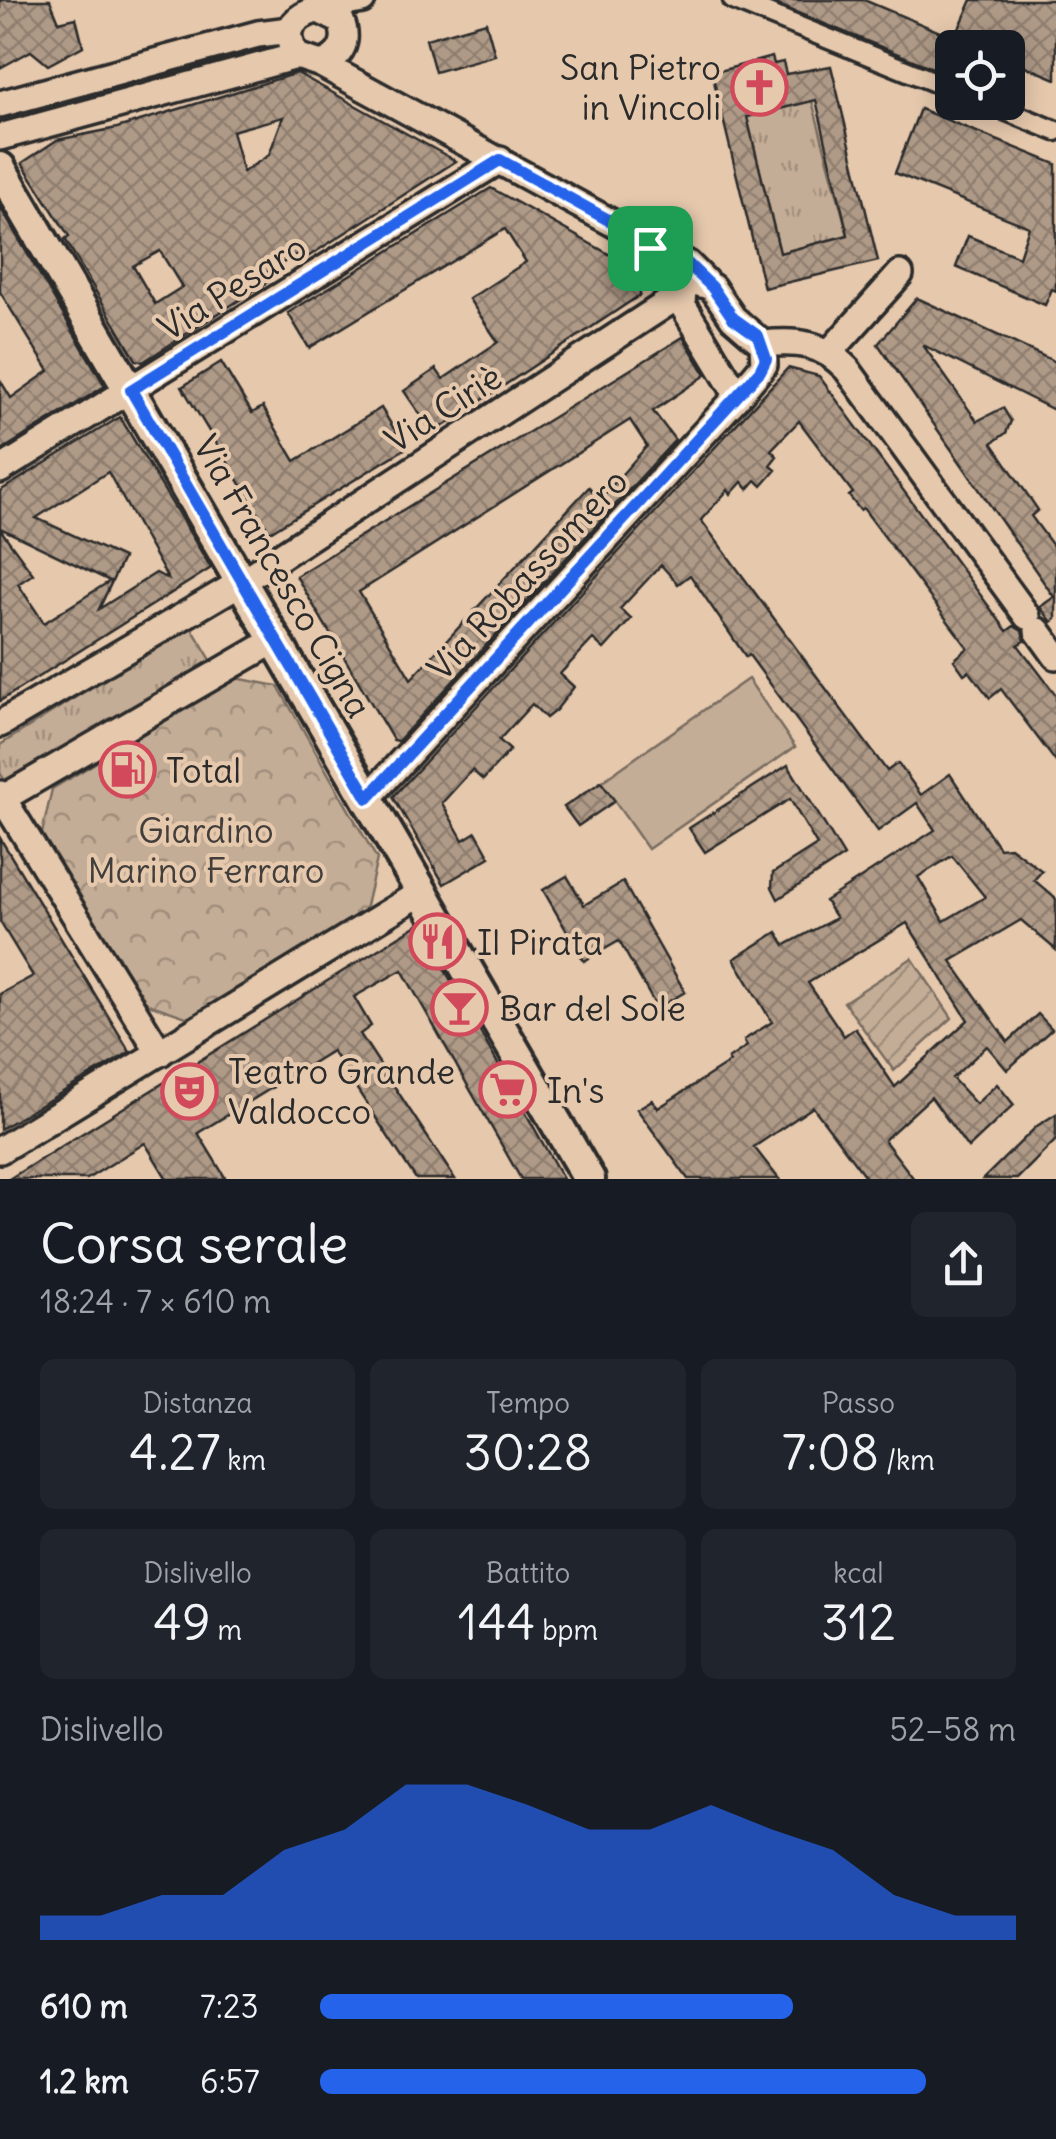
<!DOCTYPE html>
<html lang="it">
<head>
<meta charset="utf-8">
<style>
  :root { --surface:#171b24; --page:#20242c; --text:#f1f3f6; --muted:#9ea1a6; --accent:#2563eb }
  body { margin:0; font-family:Delius,sans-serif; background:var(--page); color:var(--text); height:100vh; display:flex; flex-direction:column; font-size:38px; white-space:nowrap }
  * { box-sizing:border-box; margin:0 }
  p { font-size:32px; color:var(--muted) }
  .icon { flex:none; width:55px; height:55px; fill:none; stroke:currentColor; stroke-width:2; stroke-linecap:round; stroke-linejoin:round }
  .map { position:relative; height:1179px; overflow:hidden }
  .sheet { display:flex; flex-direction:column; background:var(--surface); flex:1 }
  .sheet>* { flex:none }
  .buttons { position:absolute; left:935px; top:30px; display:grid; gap:20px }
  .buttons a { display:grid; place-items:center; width:90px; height:90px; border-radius:15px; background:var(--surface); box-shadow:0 5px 25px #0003; font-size:50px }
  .pin { position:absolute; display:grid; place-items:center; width:85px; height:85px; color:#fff; margin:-42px; border-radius:20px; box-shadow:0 5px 15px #0006 }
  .round { display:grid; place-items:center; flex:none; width:105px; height:105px; border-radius:15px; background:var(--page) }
  .overview { display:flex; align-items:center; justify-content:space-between; height:170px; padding:0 40px }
  h1 { font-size:55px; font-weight:600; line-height:75px }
  .stats { display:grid; grid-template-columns:repeat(3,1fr); gap:15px; height:170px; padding:10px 40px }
  .stats div { display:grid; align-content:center; border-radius:15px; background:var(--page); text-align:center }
  .stats b { font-size:50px; font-weight:600 }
  .stats small { font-size:28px; font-weight:400 }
  .stats p { font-size:28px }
  .chart { height:280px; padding:20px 40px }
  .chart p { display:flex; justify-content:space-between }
  .chart svg { width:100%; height:180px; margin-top:10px; fill:var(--accent); opacity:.7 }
  ul { padding:0 40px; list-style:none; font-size:32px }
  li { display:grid; grid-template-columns:160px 120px 1fr; align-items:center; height:75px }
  li i { height:25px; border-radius:12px; background:var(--accent) }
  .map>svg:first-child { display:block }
</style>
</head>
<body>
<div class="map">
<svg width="1056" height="1179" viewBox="0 0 1056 1179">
  <defs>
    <pattern id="grass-tufts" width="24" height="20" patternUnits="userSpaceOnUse" patternTransform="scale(2.5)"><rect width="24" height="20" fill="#c4ad96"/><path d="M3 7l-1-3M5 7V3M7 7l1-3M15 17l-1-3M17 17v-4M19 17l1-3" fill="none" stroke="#9f8d7b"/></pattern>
    <pattern id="park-crowns" width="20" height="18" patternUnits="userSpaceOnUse" patternTransform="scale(2.5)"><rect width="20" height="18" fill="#c4ad96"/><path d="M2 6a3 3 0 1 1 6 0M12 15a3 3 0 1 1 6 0" fill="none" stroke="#9f8d7b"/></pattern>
    <pattern id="garden-furrows" width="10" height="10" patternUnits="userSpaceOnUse" patternTransform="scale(2.5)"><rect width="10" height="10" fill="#c4ad96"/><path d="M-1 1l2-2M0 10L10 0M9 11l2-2" fill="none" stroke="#9f8d7b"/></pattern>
    <pattern id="building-cross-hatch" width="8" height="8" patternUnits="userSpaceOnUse" patternTransform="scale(2.5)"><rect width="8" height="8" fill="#af9a87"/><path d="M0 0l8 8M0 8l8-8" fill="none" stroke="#8f7e6f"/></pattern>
  </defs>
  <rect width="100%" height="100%" fill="#e6c9ad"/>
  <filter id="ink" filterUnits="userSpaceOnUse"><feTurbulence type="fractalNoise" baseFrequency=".01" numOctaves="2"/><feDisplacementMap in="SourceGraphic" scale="20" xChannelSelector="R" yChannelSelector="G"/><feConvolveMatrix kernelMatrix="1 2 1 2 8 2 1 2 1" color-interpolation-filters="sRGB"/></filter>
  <g filter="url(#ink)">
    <g fill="url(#grass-tufts)" stroke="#786c60" stroke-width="2.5">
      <path d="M 812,101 L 848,235 L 780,253 L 747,117 Z"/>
      <path d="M 190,625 L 211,660 L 9,787 L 0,773 L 0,745 Z"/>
    </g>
    <path fill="url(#park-crowns)" stroke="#786c60" stroke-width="2.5" d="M 236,678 L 278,686 L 377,859 L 365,910 L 189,1018 L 142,1002 L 41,838 L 52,789 Z"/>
    <path fill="url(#garden-furrows)" stroke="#786c60" stroke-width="2.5" d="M 912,958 L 952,1018 L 894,1071 L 844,1002 Z"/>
    <path fill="#c4ad96" stroke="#786c60" stroke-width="2.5" d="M 748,679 L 795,747 L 648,849 L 601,782 Z"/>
    <g fill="url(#building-cross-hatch)" stroke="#2b2b2b" stroke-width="2.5" fill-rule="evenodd">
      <path d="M 0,0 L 50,0 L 59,22 L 76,18 L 83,46 L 48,65 L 31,51 L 0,68 Z"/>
      <path d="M 766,0 L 864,0 L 952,37 L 952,44 L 972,0 L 1056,0 L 1056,79 L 1008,59 L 1008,48 L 952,48 L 952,76 Z"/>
      <path d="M 486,22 L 495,55 L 435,72 L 426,39 Z"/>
      <path d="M 772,57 L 774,64 L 783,62 L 786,74 L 831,66 L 878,261 L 764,288 L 712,73 ZM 816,100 L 848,235 L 780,253 L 747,117 Z"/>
      <path d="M 297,73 L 456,161 L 303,260 L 299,253 L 265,274 L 269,281 L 143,362 L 136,360 L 65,239 L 69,236 L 22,163 L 57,140 L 117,128 ZM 283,117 L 269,155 L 243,172 L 232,131 ZM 160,251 L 182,287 L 155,304 L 133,266 Z"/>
      <path d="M 920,109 L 1056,164 L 1056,291 L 1052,289 L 1045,305 L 956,267 L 968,236 L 1019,257 L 1029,227 L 895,173 Z"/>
      <path d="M 491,188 L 639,271 L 640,295 L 433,433 L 404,391 L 436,369 L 443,379 L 498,342 L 469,299 L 526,262 L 505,229 L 309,348 L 288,313 Z"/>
      <path d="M 0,207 L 105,386 L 0,451 L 0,380 L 11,398 L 49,371 L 0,292 Z"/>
      <path d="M 917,298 L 1056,362 L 1056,411 L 923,345 L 977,421 L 1003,408 L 1011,421 L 1006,433 L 992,443 L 1038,510 L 1031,516 L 1056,550 L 1056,619 L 1052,622 L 1040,607 L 1054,597 L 878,344 Z"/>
      <path d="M 683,337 L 706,375 L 653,411 L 675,440 L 398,741 L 393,740 L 296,576 ZM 630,420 L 647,446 L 600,499 L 589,487 L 411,679 L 359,592 Z"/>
      <path d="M 221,362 L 252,413 L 263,407 L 295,461 L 381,408 L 406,448 L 270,532 L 182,387 Z"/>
      <path d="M 788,368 L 819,376 L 1007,631 L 1014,626 L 1022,631 L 1025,641 L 1018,645 L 1056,695 L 1056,762 L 1001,689 L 990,698 L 969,671 L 964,674 L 954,660 L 968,648 L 863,508 L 860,510 L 849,496 L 853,493 L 799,421 L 771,450 L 777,456 L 770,465 L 776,470 L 762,486 L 756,480 L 748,489 L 742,482 L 731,494 L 728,490 L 701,520 L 887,771 L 898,763 L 921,795 L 950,774 L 999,848 L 1010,847 L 1042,871 L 1034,880 L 1056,899 L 1056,950 L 1021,920 L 951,961 L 1008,1042 L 1038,1014 L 1052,1029 L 1007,1070 L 987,1046 L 952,1078 L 976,1104 L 997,1084 L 1014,1105 L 968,1148 L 931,1097 L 884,1140 L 914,1179 L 867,1179 L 813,1107 L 754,1147 L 779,1179 L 688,1179 L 637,1109 L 652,1100 L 658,1108 L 730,1062 L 728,1059 L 747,1046 L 744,1040 L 772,1022 L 734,959 L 777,932 L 785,945 L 836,918 L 825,901 L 935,830 L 917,803 L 878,831 L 749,655 L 746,657 L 690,575 L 678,584 L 661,565 L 620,609 L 631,619 L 604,649 L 593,639 L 560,674 L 574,687 L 556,710 L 546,718 L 532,704 L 499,740 L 510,750 L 483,780 L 472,770 L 442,803 L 463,840 L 476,832 L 490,857 L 444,884 L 393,797 ZM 952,856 L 985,897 L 944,921 L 918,877 ZM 907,923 L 968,1020 L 895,1087 L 855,1028 L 844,1036 L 808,983 Z"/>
      <path d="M 120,417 L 211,568 L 0,701 L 0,529 L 33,574 L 18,584 L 44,623 L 110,581 L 0,528 L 0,491 ZM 108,472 L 168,579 L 156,573 L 99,609 L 123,558 L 36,518 Z"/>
      <path d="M 788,765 L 844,856 L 778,899 L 772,887 L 773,873 L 817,845 L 790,799 L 705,852 L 689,828 Z"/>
      <path d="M 601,782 L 615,801 L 578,826 L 564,807 Z"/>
      <path d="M 0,838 L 130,1052 L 0,1129 L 0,994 L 33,976 L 0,922 Z"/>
      <path d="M 567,876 L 584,905 L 623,882 L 685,992 L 657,1008 L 619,941 L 584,961 L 543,890 Z"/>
      <path d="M 419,924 L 563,1179 L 521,1179 L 402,970 L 354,997 L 371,1026 L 360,1034 L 455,1179 L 416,1179 L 332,1051 L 198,1133 L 226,1179 L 167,1179 L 145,1143 L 87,1179 L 9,1179 Z"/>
      <path d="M 1056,1114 L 1056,1140 L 1017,1179 L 983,1179 L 1037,1126 Z"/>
    </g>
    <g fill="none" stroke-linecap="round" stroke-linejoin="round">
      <defs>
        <g id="pedestrian">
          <path d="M 733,0 L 952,89"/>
          <path d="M 985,102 L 1056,131"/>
        </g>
        <g id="minor">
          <path d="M 317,9 L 341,21 C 349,41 342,57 321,64 L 297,56 C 268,10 333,6 362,0"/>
          <path d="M 321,64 L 688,264 L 705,281"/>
          <path d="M 0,104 L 258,34 L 290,30"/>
          <path d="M 0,137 L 297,56"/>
          <path d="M 692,281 L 712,287 L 733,318 L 763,344 L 764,365 L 738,396 L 682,304 L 683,289 Z"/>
          <path d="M 763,344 C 798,340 822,343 847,369 L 1027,616"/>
          <path d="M 830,352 L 900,274"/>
          <path d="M 0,470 L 500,160"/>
          <path d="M 1038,631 L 1056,656"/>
          <path d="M 0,724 L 238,584 L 681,294 L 650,247"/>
          <path d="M 0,794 L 160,1053"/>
          <path d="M 368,798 L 738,396"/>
          <path d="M 0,800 L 277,639"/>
          <path d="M 0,1150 L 422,892"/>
        </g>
        <path id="tertiary" d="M 0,168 L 589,1179"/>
      </defs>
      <use href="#pedestrian" stroke="#2b2b2b" stroke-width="25"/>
      <use href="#minor" stroke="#2b2b2b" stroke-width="32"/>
      <use href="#tertiary" stroke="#2b2b2b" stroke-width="38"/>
      <use href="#pedestrian" stroke="#e6c9ad" stroke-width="18"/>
      <use href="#minor" stroke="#e6c9ad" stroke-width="25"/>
      <use href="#tertiary" stroke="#e6c9ad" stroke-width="30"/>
    </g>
  </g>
  <g fill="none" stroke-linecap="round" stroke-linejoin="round" filter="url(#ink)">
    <defs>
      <path id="route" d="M 500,160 L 688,264 L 712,287 L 733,318 L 758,336 L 766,359 L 760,371 L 368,798 L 131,390 Z"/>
    </defs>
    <use href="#route" stroke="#fff" stroke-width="20"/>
    <use href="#route" stroke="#2563eb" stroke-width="12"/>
  </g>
  <defs>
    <symbol id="church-ring" viewBox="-11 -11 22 22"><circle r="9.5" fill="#e6c9ad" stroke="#d1495b" stroke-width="1.5"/><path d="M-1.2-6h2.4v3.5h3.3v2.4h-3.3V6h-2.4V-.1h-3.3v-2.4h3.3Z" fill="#d1495b"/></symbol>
    <symbol id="fuel-ring" viewBox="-11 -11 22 22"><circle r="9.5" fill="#e6c9ad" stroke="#d1495b" stroke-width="1.5"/><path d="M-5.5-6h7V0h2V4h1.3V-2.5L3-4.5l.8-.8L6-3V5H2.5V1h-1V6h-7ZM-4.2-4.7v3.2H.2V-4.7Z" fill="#d1495b"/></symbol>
    <symbol id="restaurant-ring" viewBox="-11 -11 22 22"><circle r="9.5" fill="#e6c9ad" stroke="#d1495b" stroke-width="1.5"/><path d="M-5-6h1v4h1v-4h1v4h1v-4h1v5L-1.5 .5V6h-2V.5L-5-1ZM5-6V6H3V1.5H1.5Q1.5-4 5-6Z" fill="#d1495b"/></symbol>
    <symbol id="bar-ring" viewBox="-11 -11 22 22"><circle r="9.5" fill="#e6c9ad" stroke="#d1495b" stroke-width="1.5"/><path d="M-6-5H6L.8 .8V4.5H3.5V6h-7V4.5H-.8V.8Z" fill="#d1495b"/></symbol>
    <symbol id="supermarket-ring" viewBox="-11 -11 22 22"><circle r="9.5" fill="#e6c9ad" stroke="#d1495b" stroke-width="1.5"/><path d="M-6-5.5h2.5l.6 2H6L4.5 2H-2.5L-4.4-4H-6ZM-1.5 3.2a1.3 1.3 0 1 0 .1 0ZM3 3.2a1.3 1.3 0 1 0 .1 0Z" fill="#d1495b"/></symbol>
    <symbol id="theatre-ring" viewBox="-11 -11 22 22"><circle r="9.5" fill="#e6c9ad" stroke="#d1495b" stroke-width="1.5"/><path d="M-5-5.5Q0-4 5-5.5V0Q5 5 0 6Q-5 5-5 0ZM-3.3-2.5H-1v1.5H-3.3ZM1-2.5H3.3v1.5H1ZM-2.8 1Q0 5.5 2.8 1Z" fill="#d1495b"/></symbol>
  </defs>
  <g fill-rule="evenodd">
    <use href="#church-ring" x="728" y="56" width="63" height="63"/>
    <use href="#fuel-ring" x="96" y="738" width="63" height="63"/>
    <use href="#restaurant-ring" x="406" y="910" width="63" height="63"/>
    <use href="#bar-ring" x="428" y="976" width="63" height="63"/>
    <use href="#supermarket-ring" x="476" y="1058" width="63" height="63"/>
    <use href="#theatre-ring" x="158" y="1060" width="63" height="63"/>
  </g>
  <g text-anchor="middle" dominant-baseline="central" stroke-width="8" stroke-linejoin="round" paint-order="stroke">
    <g font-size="35" fill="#2b2b2b" stroke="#e6c9ad" text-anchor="start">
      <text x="721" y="67" text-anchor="end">San Pietro<tspan x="721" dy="40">in Vincoli</tspan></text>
      <text x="166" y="770">Total</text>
      <text x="477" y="942">Il Pirata</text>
      <text x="499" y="1008">Bar del Sole</text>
      <text x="228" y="1071">Teatro Grande<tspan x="228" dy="40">Valdocco</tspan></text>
      <text x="547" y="1090">In's</text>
    </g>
    <g font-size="35" fill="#2b2b2b" stroke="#e6c9ad">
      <text transform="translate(232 287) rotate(-32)">Via Pesaro</text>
      <text transform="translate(443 408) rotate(-33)">Via Ciriè</text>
      <text transform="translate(527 574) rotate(-47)">Via Robassomero</text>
      <text transform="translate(283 576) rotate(60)">Via Francesco Cigna</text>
    </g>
    <g font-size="35" fill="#423e3b" stroke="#e6c9ad">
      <text x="206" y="830">Giardino<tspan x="206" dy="40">Marino Ferraro</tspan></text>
    </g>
  </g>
</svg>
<div class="buttons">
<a><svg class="icon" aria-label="locate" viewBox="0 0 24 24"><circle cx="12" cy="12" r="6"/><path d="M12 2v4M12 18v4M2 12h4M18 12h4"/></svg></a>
</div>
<div class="pin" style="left:650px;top:248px;background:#1e9e55"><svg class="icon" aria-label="arrive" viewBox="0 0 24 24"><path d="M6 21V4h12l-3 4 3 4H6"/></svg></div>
</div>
<section class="sheet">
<div class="overview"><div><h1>Corsa serale</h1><p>18:24 · 7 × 610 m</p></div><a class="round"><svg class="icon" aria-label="share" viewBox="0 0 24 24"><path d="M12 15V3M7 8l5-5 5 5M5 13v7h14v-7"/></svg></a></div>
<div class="stats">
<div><p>Distanza</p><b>4.27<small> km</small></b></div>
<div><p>Tempo</p><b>30:28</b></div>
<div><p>Passo</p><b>7:08<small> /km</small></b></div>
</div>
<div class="stats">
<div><p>Dislivello</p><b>49<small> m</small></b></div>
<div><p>Battito</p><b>144<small> bpm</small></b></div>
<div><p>kcal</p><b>312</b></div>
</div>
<div class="chart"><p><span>Dislivello</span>52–58 m</p>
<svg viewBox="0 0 160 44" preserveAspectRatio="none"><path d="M0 44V38L10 38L20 33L30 33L40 22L50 17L60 6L70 6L80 11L90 17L100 17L110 11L120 17L130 22L140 33L150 38L160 38V44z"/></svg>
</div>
<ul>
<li><b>610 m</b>7:23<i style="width:68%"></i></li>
<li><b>1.2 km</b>6:57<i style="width:87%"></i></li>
</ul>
</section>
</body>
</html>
